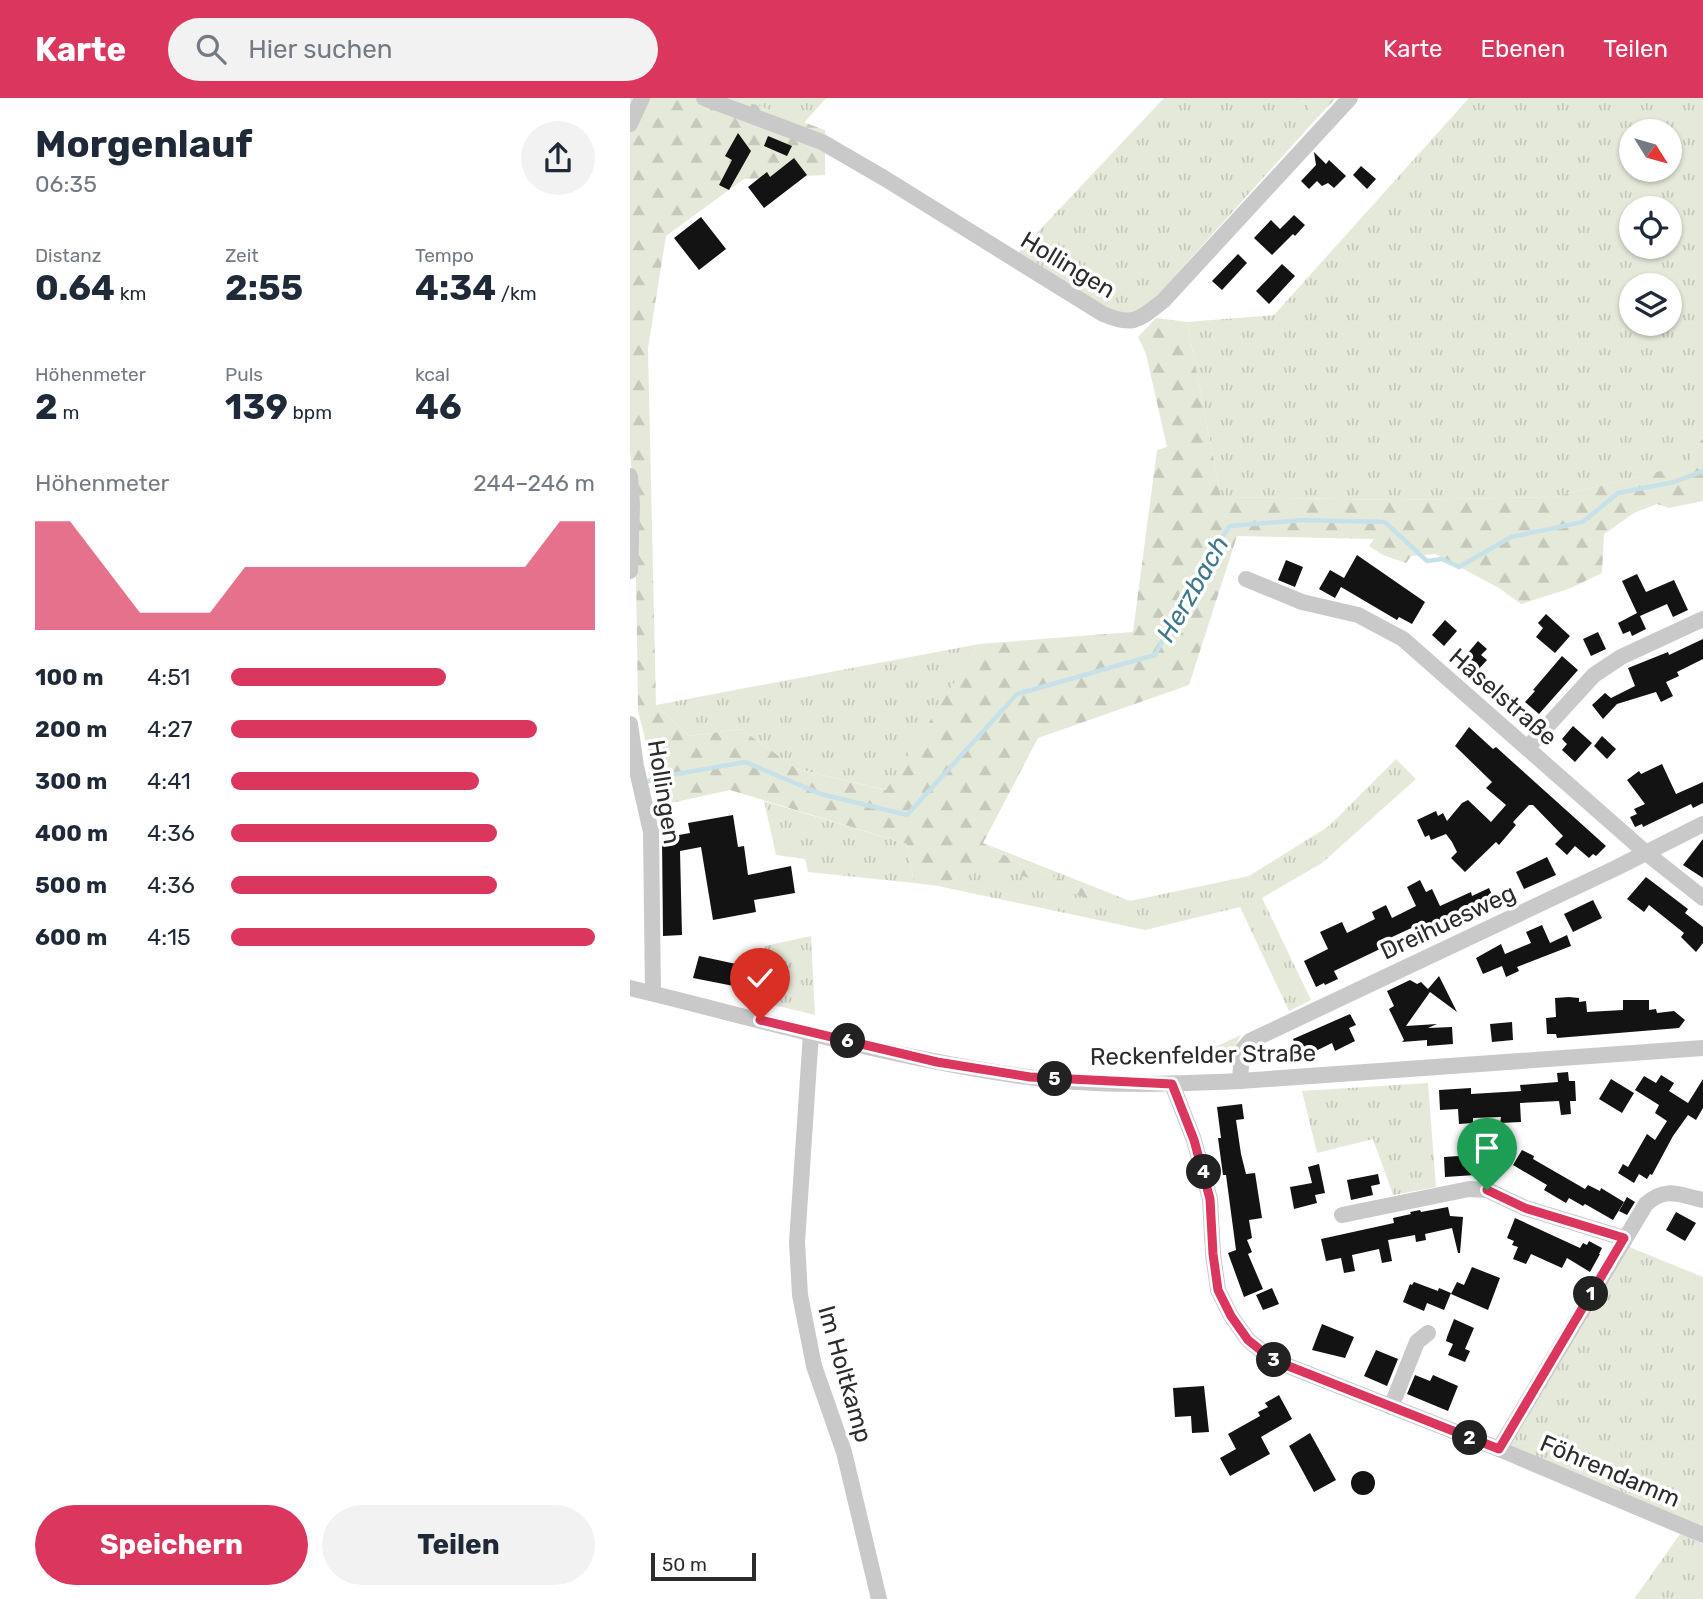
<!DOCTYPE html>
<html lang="de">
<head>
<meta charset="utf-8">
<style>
  :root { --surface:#fff; --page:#f2f2f3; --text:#1f2937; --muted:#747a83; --accent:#db365d }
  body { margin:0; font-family:Rubik,sans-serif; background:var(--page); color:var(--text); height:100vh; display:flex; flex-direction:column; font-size:26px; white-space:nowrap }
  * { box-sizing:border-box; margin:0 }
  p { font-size:23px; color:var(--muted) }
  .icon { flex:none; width:38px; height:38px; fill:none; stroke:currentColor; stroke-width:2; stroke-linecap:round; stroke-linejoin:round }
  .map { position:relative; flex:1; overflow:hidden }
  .details { display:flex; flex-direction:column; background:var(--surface); width:630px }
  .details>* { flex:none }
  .needle { width:46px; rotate:127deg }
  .tools { position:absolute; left:989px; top:21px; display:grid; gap:14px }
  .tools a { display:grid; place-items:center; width:63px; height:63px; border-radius:50%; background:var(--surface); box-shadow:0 2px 5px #0004; font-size:35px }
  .scale { position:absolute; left:21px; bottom:18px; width:105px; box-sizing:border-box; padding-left:7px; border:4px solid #2c2c2c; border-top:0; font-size:19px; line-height:24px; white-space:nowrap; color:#2c2c2c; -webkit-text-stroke:5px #fff; paint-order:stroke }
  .pin { position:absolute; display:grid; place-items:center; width:60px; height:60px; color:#fff; margin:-72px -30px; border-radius:50% 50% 50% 0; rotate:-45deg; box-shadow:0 0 7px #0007 }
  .pin .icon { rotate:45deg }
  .km { position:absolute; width:35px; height:35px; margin:-18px; border-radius:50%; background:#222; color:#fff; font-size:19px; line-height:35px; text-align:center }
  .round { display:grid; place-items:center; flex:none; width:74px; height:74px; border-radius:37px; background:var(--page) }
  .overview { display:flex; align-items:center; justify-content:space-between; height:119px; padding:0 35px }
  h1 { font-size:38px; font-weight:700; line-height:52px }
  .metrics { display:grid; grid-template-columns:repeat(3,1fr); gap:10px; height:119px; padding:7px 35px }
  .metrics div { display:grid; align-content:center }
  .metrics b { font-size:35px; font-weight:700 }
  .metrics small { font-size:19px; font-weight:400 }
  .metrics p { font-size:19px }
  .chart { height:196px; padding:14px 35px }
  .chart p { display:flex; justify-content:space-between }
  .chart svg { width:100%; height:126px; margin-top:7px; fill:var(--accent); opacity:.7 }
  .button { display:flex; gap:14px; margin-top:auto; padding:14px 35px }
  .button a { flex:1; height:80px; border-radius:42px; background:var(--accent); color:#fff; font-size:28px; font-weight:700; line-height:80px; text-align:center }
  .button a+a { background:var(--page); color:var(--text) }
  ul { padding:0 35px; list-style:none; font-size:23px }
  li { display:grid; grid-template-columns:112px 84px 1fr; align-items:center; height:52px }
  li i { height:18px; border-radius:9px; background:var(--accent) }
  header { display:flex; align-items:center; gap:42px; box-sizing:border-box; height:98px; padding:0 35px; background:var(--accent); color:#fff }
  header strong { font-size:33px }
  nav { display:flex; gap:38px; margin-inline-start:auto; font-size:24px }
  .search { width:490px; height:63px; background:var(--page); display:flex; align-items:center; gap:18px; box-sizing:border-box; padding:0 24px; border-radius:38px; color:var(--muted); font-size:26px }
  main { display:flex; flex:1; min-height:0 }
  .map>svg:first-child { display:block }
</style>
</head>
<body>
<header>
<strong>Karte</strong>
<div class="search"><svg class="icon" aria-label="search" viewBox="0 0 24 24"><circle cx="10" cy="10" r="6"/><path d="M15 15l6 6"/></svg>Hier suchen</div>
<nav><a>Karte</a><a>Ebenen</a><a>Teilen</a></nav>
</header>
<main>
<section class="details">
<div class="overview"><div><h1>Morgenlauf</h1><p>06:35</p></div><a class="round"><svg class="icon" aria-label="share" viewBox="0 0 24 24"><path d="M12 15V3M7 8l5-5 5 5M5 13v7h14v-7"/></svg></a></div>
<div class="metrics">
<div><p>Distanz</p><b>0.64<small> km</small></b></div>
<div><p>Zeit</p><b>2:55</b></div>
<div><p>Tempo</p><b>4:34<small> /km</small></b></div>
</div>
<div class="metrics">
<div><p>Höhenmeter</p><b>2<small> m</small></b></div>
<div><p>Puls</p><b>139<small> bpm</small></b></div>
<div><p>kcal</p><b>46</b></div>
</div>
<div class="chart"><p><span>Höhenmeter</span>244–246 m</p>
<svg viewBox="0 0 160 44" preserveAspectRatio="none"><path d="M0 44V6L10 6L20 22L30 38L40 38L50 38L60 22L70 22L80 22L90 22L100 22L110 22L120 22L130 22L140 22L150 6L160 6V44z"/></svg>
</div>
<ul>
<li><b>100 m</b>4:51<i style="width:59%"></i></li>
<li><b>200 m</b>4:27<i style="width:84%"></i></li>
<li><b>300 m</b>4:41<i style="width:68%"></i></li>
<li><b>400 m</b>4:36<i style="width:73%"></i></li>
<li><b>500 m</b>4:36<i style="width:73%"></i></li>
<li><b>600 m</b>4:15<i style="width:100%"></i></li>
</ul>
<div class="button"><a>Speichern</a><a>Teilen</a></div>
</section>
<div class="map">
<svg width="1073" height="1501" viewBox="0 0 1073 1501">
  <defs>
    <pattern id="grass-tufts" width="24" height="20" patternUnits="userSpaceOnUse" patternTransform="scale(1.75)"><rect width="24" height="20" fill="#e5e9da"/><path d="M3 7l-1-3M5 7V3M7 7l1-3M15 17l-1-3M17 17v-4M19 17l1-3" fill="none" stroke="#c5c8bb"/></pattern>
    <pattern id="forest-firs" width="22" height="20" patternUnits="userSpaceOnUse" patternTransform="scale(1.75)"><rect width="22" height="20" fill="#e5e9da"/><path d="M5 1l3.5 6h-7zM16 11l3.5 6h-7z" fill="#c5c8bb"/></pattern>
  </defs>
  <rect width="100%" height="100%" fill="#fff"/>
  <g fill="url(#grass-tufts)" fill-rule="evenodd">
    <path d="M 107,0 L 196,0 L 174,25 Z"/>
    <path d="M 534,0 L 671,0 L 687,20 L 527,198 C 518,206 507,217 494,216 C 473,215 408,168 387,156 Z"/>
    <path d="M 839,0 L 1073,0 L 1073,339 L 1057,367 L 923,399 L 769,402 L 591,399 L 557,224 L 644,217 ZM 1001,33 L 1040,33 L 1040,72 L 1001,72 ZM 1001,110 L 1040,110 L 1040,149 L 1001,149 ZM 1001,187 L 1040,187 L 1040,226 L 1001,226 Z"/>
    <path d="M 349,546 L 257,692 L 167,671 L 111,631 L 59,638 L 26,607 Z"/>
    <path d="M 766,661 L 786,681 L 692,765 L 632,800 L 681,902 L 659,913 L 610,809 L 515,832 L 308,788 L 359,765 L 485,809 L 484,802 L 390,766 L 353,745 L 500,803 L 619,778 L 699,728 Z"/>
    <path d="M 134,703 L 277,746 L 284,785 L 178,774 L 175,761 L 146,757 Z"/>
    <path d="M 181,838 L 185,917 L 136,905 L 135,848 Z"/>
    <path d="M 611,937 L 603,951 L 600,967 L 548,966 Z"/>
    <path d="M 798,985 L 806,1089 L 763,1097 L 743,1041 L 687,1055 L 672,993 Z"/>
    <path d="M 999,1149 L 1073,1179 L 1073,1429 L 878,1349 Z"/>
    <path d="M 1050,1436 L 1073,1446 L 1073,1501 L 1004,1501 Z"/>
  </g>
  <g fill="url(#forest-firs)">
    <path d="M 0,0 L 107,0 L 195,32 L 195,77 L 114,81 L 36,138 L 18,250 L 26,607 L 59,638 L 111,631 L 167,671 L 256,692 L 349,546 L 503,534 L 527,352 L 537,349 L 516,256 L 508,239 L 526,220 L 557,224 L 591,399 L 769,402 L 923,399 L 1056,367 L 1073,339 L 1073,403 L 1039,410 L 1027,406 L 1004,415 L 974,436 L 972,475 L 941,490 L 891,506 L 869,490 L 805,456 L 781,458 L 776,465 L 753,457 L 739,448 L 744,441 L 607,438 L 559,587 L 408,640 L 353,745 L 390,766 L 485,802 L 485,810 L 359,766 L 308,788 L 284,785 L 277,746 L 100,692 L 32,707 L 8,613 L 5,410 L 0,353 Z"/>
    <path d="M 671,0 L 706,0 L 687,20 Z"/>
  </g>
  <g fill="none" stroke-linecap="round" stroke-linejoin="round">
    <path stroke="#c7e1e9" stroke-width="4.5" d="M 15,685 L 24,680 L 115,664 L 191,696 L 277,717 L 387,596 L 525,557 L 569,470 L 600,428 L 674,422 L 755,424 L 797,463 L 812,461 L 829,469 L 881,439 L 953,424 L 988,395 L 1044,384 L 1073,373"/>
  </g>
  <g fill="#131313">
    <path d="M 108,35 L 121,53 L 99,92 L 89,87 L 102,62 L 95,58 Z"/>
    <path d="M 138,38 L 162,48 L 157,58 L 134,48 Z"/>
    <path d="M 684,54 L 696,66 L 699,62 L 716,78 L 704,90 L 698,85 L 692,88 L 687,83 L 679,91 L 671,83 L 686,67 Z"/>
    <path d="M 164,60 L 177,77 L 134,110 L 118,89 L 137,74 L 140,79 Z"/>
    <path d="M 731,68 L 746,81 L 737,91 L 723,77 Z"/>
    <path d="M 664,117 L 675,127 L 665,138 L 663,136 L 642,157 L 624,140 L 641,122 L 650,131 Z"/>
    <path d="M 71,119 L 96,151 L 69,172 L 44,140 Z"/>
    <path d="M 608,156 L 617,165 L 592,192 L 582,183 Z"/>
    <path d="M 652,166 L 665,178 L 639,206 L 626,193 Z"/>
    <path d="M 727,457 L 795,504 L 782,526 L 769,519 L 767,522 L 711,489 L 705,500 L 689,491 L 700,472 L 714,480 Z"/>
    <path d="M 656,462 L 673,469 L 665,489 L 648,482 Z"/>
    <path d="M 1007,476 L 1016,494 L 1044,482 L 1058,512 L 1043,519 L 1037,506 L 1010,518 L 1016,531 L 1002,538 L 1000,533 L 993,536 L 988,525 L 1007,515 L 992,483 Z"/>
    <path d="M 916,516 L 940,538 L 925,555 L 906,539 L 913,530 L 908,525 Z"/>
    <path d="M 815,522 L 827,533 L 814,548 L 802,537 Z"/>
    <path d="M 968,534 L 976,551 L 961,558 L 953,541 Z"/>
    <path d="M 1073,541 L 1073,561 L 1047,574 L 1049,578 L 1036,584 L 1043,598 L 1031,604 L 1026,594 L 987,606 L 973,621 L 962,607 L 975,595 L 981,600 L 1005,588 L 998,570 L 1038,554 L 1039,557 Z"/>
    <path d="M 848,543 L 857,551 L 851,557 L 857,562 L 845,575 L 831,563 Z"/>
    <path d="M 932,558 L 948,572 L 909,616 L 895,604 L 905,593 L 903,592 Z"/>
    <path d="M 943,628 L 962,645 L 945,664 L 932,652 L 937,646 L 932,641 Z"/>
    <path d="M 839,629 L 863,651 L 866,649 L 976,748 L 966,758 L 963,756 L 959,760 L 945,748 L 937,757 L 925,746 L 933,738 L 903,707 L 899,707 L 883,724 L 886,727 L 869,747 L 866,744 L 835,774 L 821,760 L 827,754 L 822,744 L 816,736 L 801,742 L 799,737 L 795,739 L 787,722 L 806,713 L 808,718 L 813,715 L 817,723 L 832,705 L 838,702 L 861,724 L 876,707 L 856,690 L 862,684 L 825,648 Z"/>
    <path d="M 972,638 L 986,651 L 977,661 L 964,648 Z"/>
    <path d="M 1032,666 L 1046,696 L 1073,684 L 1073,705 L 1063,710 L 1061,706 L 1013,729 L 1012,726 L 1005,729 L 1000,719 L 1007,716 L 1004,711 L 1015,706 L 997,682 L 1009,673 L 1011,676 Z"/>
    <path d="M 103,717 L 108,749 L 114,748 L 118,777 L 161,768 L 165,795 L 124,802 L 126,814 L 83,822 L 71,749 L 50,753 L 52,837 L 33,838 L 32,740 L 60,735 L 58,725 Z"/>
    <path d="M 1073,741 L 1073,780 L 1053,767 Z"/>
    <path d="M 917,759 L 926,777 L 894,791 L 886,774 Z"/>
    <path d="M 1016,779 L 1058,811 L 1055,815 L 1073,829 L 1073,845 L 1066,854 L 1051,839 L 1054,835 L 1019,807 L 1014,814 L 997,801 Z"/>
    <path d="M 790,782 L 796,794 L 802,791 L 810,808 L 841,794 L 842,798 L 859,790 L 867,808 L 829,822 L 795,840 L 788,827 L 762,839 L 768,853 L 754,860 L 750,851 L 704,873 L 708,881 L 695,887 L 694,885 L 686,889 L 674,863 L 698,851 L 690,834 L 712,824 L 717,835 L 745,821 L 742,814 L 756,807 L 762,820 L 786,808 L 777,789 Z"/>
    <path d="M 963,802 L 972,820 L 943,834 L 934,816 Z"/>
    <path d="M 912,827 L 920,845 L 937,837 L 941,848 L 887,869 L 889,873 L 876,879 L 872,868 L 853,876 L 846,860 L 871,846 L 875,856 L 901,845 L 896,834 Z"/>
    <path d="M 69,858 L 120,869 L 114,890 L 63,880 Z"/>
    <path d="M 809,878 L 827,914 L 800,894 L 776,928 L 807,926 L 798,930 L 822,929 L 823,946 L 797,948 L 797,942 L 772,944 L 774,942 L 759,911 L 764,908 L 757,893 L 780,882 L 787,886 L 791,884 L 798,891 Z"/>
    <path d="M 939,899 L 949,900 L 949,904 L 956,903 L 957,914 L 993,912 L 993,902 L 1019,902 L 1019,912 L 1026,911 L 1027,915 L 1044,913 L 1055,922 L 1049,930 L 927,940 L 926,936 L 917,936 L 916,920 L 926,919 L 925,900 Z"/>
    <path d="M 720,916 L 726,927 L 719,930 L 725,943 L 705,953 L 702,945 L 661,965 L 655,953 L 666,947 L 663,941 Z"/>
    <path d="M 882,924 L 883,942 L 862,944 L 860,926 Z"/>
    <path d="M 938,974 L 939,983 L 945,983 L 946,1003 L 940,1003 L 941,1016 L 931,1017 L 929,1003 L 890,1005 L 891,1024 L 870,1025 L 871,1019 L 843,1020 L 843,1025 L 829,1026 L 828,1011 L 810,1012 L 809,992 L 841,990 L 841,996 L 891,993 L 890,987 L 928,984 L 927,975 Z"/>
    <path d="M 1031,977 L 1044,985 L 1039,993 L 1058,1005 L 1073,981 L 1073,1010 L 1066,1022 L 1058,1017 L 1043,1038 L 1022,1077 L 1020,1076 L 1017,1081 L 1009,1076 L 1004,1085 L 988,1075 L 993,1066 L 998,1069 L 1017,1036 L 1025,1042 L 1037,1023 L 1025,1015 L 1029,1007 L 1005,992 L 1014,978 L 1026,985 Z"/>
    <path d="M 981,981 L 1004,995 L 992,1015 L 969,1001 Z"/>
    <path d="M 612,1006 L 614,1021 L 606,1022 L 611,1056 L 616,1076 L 625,1075 L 632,1120 L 619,1122 L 622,1140 L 617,1142 L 622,1154 L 618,1156 L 633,1191 L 614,1199 L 598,1155 L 606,1152 L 596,1077 L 593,1077 L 588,1040 L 591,1040 L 587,1009 Z"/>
    <path d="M 892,1052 L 904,1058 L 903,1061 L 955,1091 L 958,1087 L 970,1093 L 971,1090 L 994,1104 L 983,1122 L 955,1106 L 953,1108 L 939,1100 L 936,1105 L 914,1092 L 917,1087 L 883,1067 Z"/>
    <path d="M 844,1057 L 845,1077 L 815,1079 L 814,1059 Z"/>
    <path d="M 689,1066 L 695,1095 L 685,1097 L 687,1105 L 664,1111 L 660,1089 L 682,1085 L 678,1069 Z"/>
    <path d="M 748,1076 L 750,1086 L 741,1088 L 743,1097 L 721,1102 L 717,1082 Z"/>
    <path d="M 997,1099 L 1005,1104 L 997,1117 L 989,1113 Z"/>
    <path d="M 818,1109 L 820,1118 L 833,1119 L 830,1155 L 828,1155 L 822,1130 L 795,1136 L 796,1142 L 786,1144 L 785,1137 L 758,1142 L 762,1163 L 752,1165 L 749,1151 L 722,1157 L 725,1173 L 714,1175 L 711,1160 L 696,1163 L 691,1141 L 764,1125 L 763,1120 L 781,1116 L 780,1114 L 790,1112 L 791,1114 Z"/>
    <path d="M 1046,1114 L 1066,1125 L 1055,1143 L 1036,1132 Z"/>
    <path d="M 885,1120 L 950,1150 L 953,1145 L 957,1147 L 959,1143 L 972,1150 L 969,1156 L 970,1156 L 960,1174 L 937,1160 L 932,1170 L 901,1156 L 896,1166 L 883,1161 L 888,1149 L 882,1147 L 884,1143 L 877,1140 Z"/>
    <path d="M 842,1169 L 870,1180 L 858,1212 L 821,1196 L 827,1184 L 834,1187 Z"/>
    <path d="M 784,1184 L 808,1193 L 809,1190 L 821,1195 L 814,1212 L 797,1205 L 794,1213 L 773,1204 L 780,1186 L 782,1187 Z"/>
    <path d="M 642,1190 L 649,1206 L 633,1212 L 626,1197 Z"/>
    <path d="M 824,1221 L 844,1230 L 835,1251 L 840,1253 L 835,1264 L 818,1257 L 823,1246 L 816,1243 L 817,1239 Z"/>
    <path d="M 692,1226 L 724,1239 L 715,1260 L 682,1252 Z"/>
    <path d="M 746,1252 L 768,1261 L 757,1288 L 734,1278 Z"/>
    <path d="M 785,1277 L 800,1283 L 803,1277 L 828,1288 L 818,1313 L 777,1296 Z"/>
    <path d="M 574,1288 L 579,1334 L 562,1335 L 561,1318 L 545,1319 L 543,1290 Z"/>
    <path d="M 649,1297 L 662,1321 L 631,1339 L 640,1356 L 600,1378 L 590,1360 L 606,1351 L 598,1336 L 630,1318 L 628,1314 L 638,1309 L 635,1305 Z"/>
    <path d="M 680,1335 L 706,1382 L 684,1394 L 659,1348 Z"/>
    <circle cx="733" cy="1385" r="12"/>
  </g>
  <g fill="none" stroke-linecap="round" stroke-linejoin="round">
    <g stroke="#c9c9c9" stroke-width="16">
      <path d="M 74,0 L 192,44 L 254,80 L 473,216 C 503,229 509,222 533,203 L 720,0"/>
      <path d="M 0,26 L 12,0"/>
      <path d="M 0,378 L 2,407 L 0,473"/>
      <path d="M 616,481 L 672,504 L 728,517 L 773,541 L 1015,754 L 1073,800"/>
      <path d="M 0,626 L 6,668 L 21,734 L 23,895"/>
      <path d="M 897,650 L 964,577 L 991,559 L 1073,521"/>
      <path d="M 0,890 C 132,922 264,961 398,979 C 468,989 540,986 610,983 L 1073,950"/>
      <path d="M 181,935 L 167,1144 L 170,1197 L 184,1268 L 214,1354 L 249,1501"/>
      <path d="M 610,983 L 612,952 L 620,943 L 986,770 L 1073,726"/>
      <path d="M 542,986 L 564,1042 L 580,1101 L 583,1156 L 588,1192 L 601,1218 L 618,1242 L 643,1262 L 869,1351 L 1073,1437"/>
      <path d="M 712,1117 L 839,1091 L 857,1092 L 895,1110 L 994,1140"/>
      <path d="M 761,1309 L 787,1244 L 798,1235"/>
      <path d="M 869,1351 L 1016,1106 C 1036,1088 1049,1097 1073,1102"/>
    </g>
  </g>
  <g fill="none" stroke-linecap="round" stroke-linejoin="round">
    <defs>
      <path id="route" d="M 130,922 L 307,964 L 400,979 L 542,986 L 564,1042 L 580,1101 L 583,1156 L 588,1192 L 601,1218 L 618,1242 L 643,1262 L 869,1351 L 994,1140 L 895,1110 L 857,1092"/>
    </defs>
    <use href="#route" stroke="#fff" stroke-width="14"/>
    <use href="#route" stroke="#db365d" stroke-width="9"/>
  </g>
  <g text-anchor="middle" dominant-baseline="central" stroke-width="7" stroke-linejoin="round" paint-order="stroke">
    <g font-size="24" fill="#2c2c2c" stroke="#fff">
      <text transform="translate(438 167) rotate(31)">Hollingen</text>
      <text transform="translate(873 599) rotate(41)">Haselstraße</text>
      <text transform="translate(34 694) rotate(81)">Hollingen</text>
      <text transform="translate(818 824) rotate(-25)">Dreihuesweg</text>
      <text transform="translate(573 957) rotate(-1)">Reckenfelder Straße</text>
      <text transform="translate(215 1276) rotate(74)">Im Holtkamp</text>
      <text transform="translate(980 1373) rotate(23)">Föhrendamm</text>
    </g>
    <g font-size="26" font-style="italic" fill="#3f7889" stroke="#fff">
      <text transform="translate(563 491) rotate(-60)">Herzbach</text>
    </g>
  </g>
</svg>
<div class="tools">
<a><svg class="needle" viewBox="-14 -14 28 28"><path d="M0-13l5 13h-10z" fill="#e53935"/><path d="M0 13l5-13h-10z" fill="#747a83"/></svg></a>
<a><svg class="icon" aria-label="locate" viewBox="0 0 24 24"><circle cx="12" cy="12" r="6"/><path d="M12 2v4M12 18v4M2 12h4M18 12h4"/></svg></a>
<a><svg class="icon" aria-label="layers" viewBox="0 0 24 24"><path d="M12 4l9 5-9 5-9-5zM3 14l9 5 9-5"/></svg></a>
</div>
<div class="scale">50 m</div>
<div class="pin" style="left:857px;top:1092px;background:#1e9e55"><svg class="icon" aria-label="arrive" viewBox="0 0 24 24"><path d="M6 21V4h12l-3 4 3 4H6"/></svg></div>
<div class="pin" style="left:130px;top:922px;background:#d93025"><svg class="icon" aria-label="check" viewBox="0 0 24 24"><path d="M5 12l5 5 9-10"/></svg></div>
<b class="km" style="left:961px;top:1196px">1</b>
<b class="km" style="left:840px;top:1340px">2</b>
<b class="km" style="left:644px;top:1262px">3</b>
<b class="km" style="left:574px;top:1074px">4</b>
<b class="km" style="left:425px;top:981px">5</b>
<b class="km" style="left:218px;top:943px">6</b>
</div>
</main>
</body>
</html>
